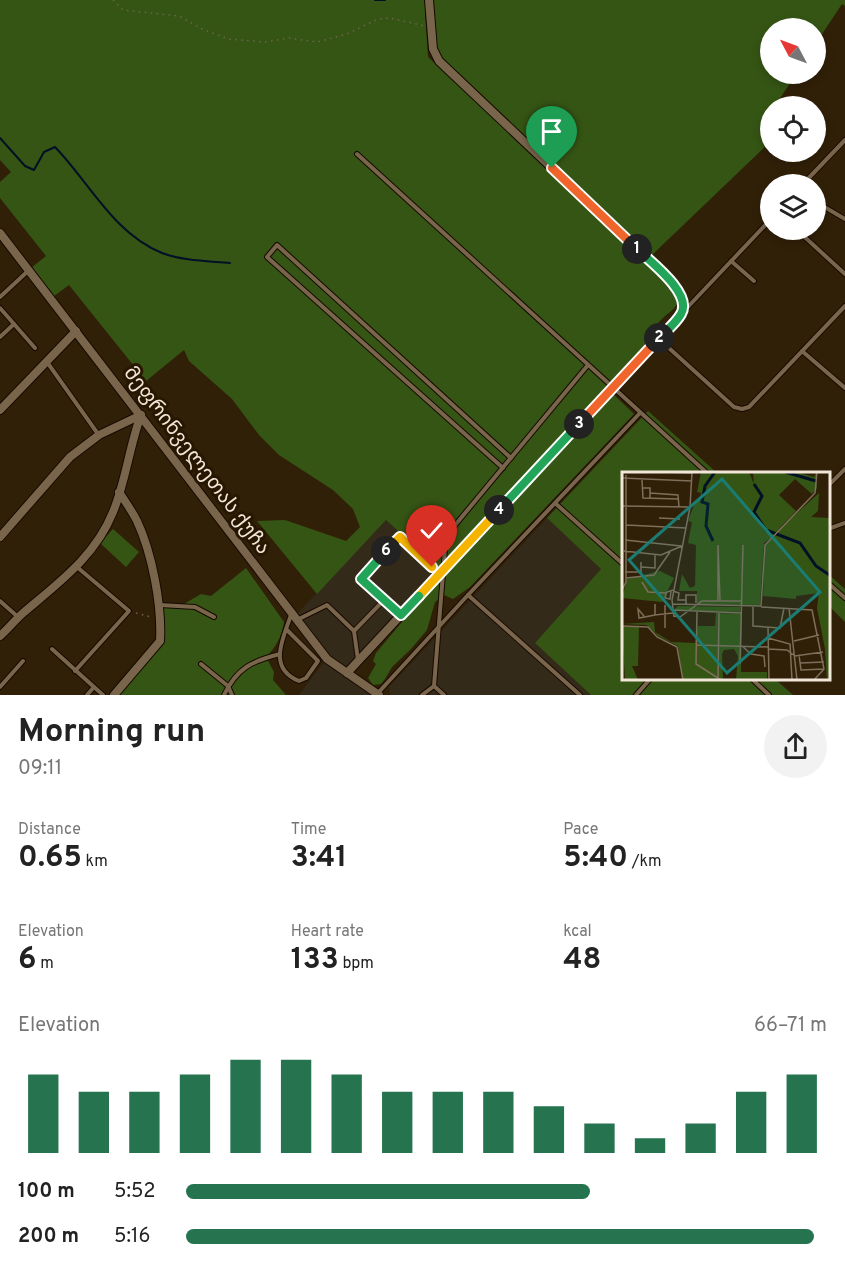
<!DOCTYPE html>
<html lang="en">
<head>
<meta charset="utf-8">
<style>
  :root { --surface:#fff; --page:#f2f2f2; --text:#222; --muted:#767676; --accent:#25744f }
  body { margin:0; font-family:Overpass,"Noto Sans Georgian",sans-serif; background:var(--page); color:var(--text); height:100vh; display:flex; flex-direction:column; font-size:22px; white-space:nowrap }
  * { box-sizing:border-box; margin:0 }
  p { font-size:20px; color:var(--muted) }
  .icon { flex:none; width:33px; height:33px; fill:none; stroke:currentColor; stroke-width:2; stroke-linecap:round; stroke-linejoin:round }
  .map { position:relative; height:695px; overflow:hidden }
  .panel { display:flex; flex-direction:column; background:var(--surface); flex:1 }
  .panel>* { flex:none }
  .needle { width:39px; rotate:311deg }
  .controls { position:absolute; left:760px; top:18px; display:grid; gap:12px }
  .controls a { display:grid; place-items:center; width:66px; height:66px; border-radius:50%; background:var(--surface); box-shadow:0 3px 9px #0003; font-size:30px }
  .pin { position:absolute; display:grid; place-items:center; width:51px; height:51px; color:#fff; margin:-62px -26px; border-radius:50% 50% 50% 0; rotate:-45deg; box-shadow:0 0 6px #0007 }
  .pin .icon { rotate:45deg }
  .km { position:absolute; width:30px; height:30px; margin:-15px; border-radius:50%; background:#222; color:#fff; font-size:16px; line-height:30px; text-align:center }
  .round { display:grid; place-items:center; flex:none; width:63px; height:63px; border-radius:32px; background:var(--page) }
  .overview { display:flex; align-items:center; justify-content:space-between; height:102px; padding:0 18px }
  h1 { font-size:33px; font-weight:700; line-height:45px }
  .figures { display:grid; grid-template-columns:repeat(3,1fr); gap:9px; height:102px; padding:6px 18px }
  .figures div { display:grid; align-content:center }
  .figures b { font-size:30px; font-weight:700 }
  .figures small { font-size:16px; font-weight:400 }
  .figures p { font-size:16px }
  .chart { height:168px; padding:12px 18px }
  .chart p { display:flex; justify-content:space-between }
  .chart svg { width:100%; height:108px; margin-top:6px; stroke:var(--accent); stroke-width:6 }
  ul { padding:0 18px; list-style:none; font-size:20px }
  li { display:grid; grid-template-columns:96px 72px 1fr; align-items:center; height:45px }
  li i { height:15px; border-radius:8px; background:var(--accent) }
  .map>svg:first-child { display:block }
</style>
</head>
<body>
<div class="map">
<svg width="845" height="695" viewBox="0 0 845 695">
  <rect width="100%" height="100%" fill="#312008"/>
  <g fill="#342a1a">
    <path d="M 547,518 L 601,569 L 535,643 L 591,695 L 390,695 L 389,687 Z"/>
    <path d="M 386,520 L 439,569 L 346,669 L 328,656 L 296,615 Z"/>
    <path d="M 324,662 L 374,695 L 299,695 Z"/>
  </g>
  <g fill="#355514">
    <path d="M 0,0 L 430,0 L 431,6 L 425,10 L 428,57 L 663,277 L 678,302 C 675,309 671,311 665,316 C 653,327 646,338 641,353 L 439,569 L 386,520 L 317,594 L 257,521 L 285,520 L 346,541 L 360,527 L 353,509 L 333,490 L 279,455 L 259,435 L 232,399 L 189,361 L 184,350 L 146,381 L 69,285 L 54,296 L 31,268 L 46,256 L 0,198 L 0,182 L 11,172 L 0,160 Z"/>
    <path d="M 432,0 L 845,0 L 845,6 L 842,4 L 816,43 L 816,28 L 771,28 L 771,74 L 796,74 L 775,106 L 771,106 L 769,115 L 771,141 L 652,255 L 442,58 L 435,47 Z"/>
    <path d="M 612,393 L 634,414 L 470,587 L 453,599 L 444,595 L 435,602 L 427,630 L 411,649 L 392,667 L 385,679 L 381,684 L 373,685 L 368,678 L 376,664 L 373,661 L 376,653 L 421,599 Z"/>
    <path d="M 648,411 L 717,473 L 623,473 L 623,678 L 775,679 L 793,695 L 591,695 L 535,643 L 601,569 L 547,518 Z"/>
    <path d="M 113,529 L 139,552 L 126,567 L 100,543 Z"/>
    <path d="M 246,568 L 284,622 C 282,636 276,647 266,657 L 274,672 L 273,680 L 286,695 L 118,695 L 163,639 L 163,603 L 184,604 L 201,594 L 211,596 Z"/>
    <path d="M 828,574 L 845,589 L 845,622 L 829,606 Z"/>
  </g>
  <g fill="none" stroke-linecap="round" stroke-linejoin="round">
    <g stroke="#001125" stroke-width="2">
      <path d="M 375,0 L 385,0"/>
      <path d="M 0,138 L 25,166 L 34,170 L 44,152 L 55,147 C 89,182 114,234 162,253 C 183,261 208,261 230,263"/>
    </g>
    <defs>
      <g id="lane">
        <path d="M 357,154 L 707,473"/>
        <path d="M 803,184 L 845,140"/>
        <path d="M 816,202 L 845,219"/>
        <path d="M 797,230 L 845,274"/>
        <path d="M 731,261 L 754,281"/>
        <path d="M 0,297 L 28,271"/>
        <path d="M 0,308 L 35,348"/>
        <path d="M 684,311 L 771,219"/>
        <path d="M 0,337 L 14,324"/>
        <path d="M 659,339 L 734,407 L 742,409 L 749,407 L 845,306"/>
        <path d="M 802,351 L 845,388"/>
        <path d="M 47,362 L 98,434"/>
        <path d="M 503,468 L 267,257 L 277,245 L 511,458"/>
        <path d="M 828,486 L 845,469"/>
        <path d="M 555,503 L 623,564"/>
        <path d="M 828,529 L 845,523"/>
        <path d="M 828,583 L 845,598"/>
        <path d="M 468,595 L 580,695"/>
        <path d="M 0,601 L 18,617"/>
        <path d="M 160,605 L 195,607 L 214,617"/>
        <path d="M 400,615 L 361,579 L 400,537 L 432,567"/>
        <path d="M 297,620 L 327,605 L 354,631 L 384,600"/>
        <path d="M 286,629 L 318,661 L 306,678 L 299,681 C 267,668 283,639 291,615"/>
        <path d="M 354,631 L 358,660"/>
        <path d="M 52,649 L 94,687 L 87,695"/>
        <path d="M 201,664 L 228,686 L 232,695"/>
        <path d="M 75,671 L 129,611 L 77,567"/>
        <path d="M 751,678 L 769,695"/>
        <path d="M 434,686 L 444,695"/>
        <path d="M 0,687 L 23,661"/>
        <path d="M 94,687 L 103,695"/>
        <path d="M 377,694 L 468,595 L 640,413"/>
        <path d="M 224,695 C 237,668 252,661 280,654"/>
        <path d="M 422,695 L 434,686 L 446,536 L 588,365"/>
        <path d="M 636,695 L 651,678"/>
      </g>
      <g id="street">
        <path d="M 0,233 L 327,659 L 379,695"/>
        <path d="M 0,410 L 76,331"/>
        <path d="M 0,537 L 70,457 L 99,435 L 141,415"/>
        <path d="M 0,636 C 8,629 15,620 23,613 C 58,583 95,557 113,512 C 126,481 129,447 141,415"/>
        <path d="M 347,673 L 681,314 C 687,295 677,289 665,275 L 439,61 L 433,49 L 429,0"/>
        <path d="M 114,695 L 160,641 C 162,605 152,553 137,521 C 132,511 125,501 119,492"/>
      </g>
    </defs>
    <use href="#lane" stroke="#180900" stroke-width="6"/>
    <use href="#street" stroke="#180900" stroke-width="10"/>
    <g stroke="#71624e" stroke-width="1.5" stroke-dasharray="1.5 4.5" stroke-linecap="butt">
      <path d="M 113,0 L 123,10 L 179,16 L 200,28 L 228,39 L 265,42 L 289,38 L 317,42 L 347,34 L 378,19 L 390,18 L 425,26"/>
      <path d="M 136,613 L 151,617"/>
    </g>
    <use href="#lane" stroke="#78654c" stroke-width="4"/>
    <use href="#street" stroke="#78654c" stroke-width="8"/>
  </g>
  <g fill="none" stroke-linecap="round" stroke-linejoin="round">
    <defs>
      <path id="split-1" d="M 552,168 L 637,249"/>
      <path id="split-2" d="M 637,249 C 651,262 693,294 681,314 C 676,323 666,331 659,338"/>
      <path id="split-3" d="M 579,424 L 659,338"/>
      <path id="split-4" d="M 499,510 L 579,424"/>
      <path id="split-5" d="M 419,596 L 499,510"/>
      <path id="split-6" d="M 386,551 L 361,579 L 401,615 L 419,596"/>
      <path id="split-7" d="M 386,551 L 400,537 L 432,567"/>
    </defs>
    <use href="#split-1" stroke="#fff" stroke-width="12"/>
    <use href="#split-2" stroke="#fff" stroke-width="12"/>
    <use href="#split-3" stroke="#fff" stroke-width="12"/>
    <use href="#split-4" stroke="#fff" stroke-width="12"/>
    <use href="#split-5" stroke="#fff" stroke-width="12"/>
    <use href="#split-6" stroke="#fff" stroke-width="12"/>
    <use href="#split-7" stroke="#fff" stroke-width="12"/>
    <use href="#split-1" stroke="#f0652b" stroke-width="8"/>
    <use href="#split-2" stroke="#22a559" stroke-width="8"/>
    <use href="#split-3" stroke="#f0652b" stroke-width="8"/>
    <use href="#split-4" stroke="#22a559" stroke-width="8"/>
    <use href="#split-5" stroke="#f5b400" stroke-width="8"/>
    <use href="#split-6" stroke="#22a559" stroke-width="8"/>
    <use href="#split-7" stroke="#f5b400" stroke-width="8"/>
  </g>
  <g text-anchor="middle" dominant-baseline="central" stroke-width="6" stroke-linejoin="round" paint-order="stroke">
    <g font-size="20" fill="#f1e6d8" stroke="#271701">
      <text transform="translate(196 461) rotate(53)">მეფრინველეთას ქუჩა</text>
    </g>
  </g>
  <g transform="translate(622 472)">
    <rect width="208" height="208" fill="#312008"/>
    <path d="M 79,0 L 127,0 L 132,12 L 131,0 L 175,0 L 192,5 L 194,0 L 195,16 L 190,22 L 173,7 L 157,23 L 174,39 L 153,61 L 197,21 L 196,39 L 189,45 L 208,46 L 208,208 L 205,208 L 203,177 L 195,136 L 197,121 L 174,124 L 174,127 L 141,124 L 143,73 L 149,66 L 142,71 L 138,133 L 75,132 L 75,119 L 57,119 L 60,102 L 68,116 L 73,114 L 74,73 L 66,71 L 70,50 L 66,49 L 74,28 L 78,28 L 79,21 L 75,20 ZM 38,99 L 52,106 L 40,130 L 0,126 L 5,107 ZM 56,134 L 118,135 L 118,140 L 52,138 ZM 94,141 L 120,142 L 119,200 L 145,200 L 145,208 L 114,208 L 116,184 L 112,177 L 102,178 L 100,182 L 101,208 L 61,208 L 56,174 L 36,164 L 25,153 L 0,152 L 32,150 L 33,160 L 49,170 L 73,171 L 76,154 L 93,154 ZM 17,154 L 16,194 L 10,194 L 16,208 L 3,208 L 0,155 Z" fill="#355514"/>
    <path fill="none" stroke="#001125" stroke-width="3" d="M 163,0 L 194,9M 132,12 L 140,24 L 132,40 L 144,58 L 178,71 L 194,94 L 209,104M 91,69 L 84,54 L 86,32 L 80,30 L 83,14 L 93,0"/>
    <path fill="none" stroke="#7e6f5b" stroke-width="1.5" d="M 43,0 L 70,1M 0,6 L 70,9M 20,8 L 21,26 L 57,27M 20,16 L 28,16 L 28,27M 28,21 L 56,23 L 57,35M 0,34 L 68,35M 37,46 L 58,47M 4,53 L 64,56M 3,68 L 59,74M 96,73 L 98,128M 2,79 L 39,83 L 60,74M 19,95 L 33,96 L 33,83M 3,100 L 19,100 L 19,90M 4,106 L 32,103 L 48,80M 20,110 L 26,120 L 45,121M 0,118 L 4,110 L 4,3M 49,119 L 48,127 L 43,126 L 44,122 L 45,120 L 51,118M 51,119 L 57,121 L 56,128 L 64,128M 96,129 L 96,73M 33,132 L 33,143 L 51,141M 50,132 L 139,134 L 143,73 L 193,21 L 195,0M 64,132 L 64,123 L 74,123 L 74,131M 43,133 L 43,156M 131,135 L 131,154 L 158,156 L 162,136M 139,135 L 190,138 L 202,197 L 192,208M 167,136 L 175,208M 51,138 L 119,141M 75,139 L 74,192 L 99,208M 22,144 L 16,137 L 17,146 L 33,143M 52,144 L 58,145 L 80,129 L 119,129M 52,145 L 50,128 L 68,35 L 70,0M 0,154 L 26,155 L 35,165 L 55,175 L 61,208M 146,155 L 147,208M 146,166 L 168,172 L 170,208M 172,169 L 197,163M 74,173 L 146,175M 120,174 L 129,182 L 142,184 L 143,195M 146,177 L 165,178 L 173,184 L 201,180M 177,183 L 179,198 L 202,197M 178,191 L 202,190M 118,192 L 121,73M 96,207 L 97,140"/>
    <path fill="#1a7c73" fill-opacity="0.15" stroke="#1a7c73" stroke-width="3" d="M 100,7 L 198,120 L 105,201 L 7,88 Z"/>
    <rect width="208" height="208" fill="none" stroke="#f1e6d8" stroke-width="3"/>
  </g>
</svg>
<div class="controls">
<a><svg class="needle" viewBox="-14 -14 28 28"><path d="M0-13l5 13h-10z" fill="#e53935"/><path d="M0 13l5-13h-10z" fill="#767676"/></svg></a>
<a><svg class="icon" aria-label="locate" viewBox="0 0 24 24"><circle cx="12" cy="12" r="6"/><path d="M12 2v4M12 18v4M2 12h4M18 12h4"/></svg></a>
<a><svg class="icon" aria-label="layers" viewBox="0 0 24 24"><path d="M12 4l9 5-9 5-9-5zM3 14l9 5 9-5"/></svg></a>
</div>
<div class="pin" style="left:552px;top:168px;background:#1e9e55"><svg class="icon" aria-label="arrive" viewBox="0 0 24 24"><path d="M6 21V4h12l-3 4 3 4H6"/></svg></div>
<div class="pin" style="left:432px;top:567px;background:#d93025"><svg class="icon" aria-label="check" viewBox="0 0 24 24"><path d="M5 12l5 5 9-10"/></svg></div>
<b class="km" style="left:637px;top:249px">1</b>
<b class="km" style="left:659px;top:338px">2</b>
<b class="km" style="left:579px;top:424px">3</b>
<b class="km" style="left:499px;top:510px">4</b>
<b class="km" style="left:386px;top:551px">6</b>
</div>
<section class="panel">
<div class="overview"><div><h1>Morning run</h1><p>09:11</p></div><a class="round"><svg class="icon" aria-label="share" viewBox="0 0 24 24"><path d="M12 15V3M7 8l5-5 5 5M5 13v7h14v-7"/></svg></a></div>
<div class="figures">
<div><p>Distance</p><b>0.65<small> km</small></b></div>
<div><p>Time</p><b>3:41</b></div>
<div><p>Pace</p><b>5:40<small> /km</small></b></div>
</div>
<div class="figures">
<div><p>Elevation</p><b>6<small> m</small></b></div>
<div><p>Heart rate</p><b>133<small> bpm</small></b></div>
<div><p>kcal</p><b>48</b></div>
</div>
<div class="chart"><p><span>Elevation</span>66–71 m</p>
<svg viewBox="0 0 160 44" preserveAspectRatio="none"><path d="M5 44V12M15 44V19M25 44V19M35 44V12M45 44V6M55 44V6M65 44V12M75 44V19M85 44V19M95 44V19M105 44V25M115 44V32M125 44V38M135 44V32M145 44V19M155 44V12"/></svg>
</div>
<ul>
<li><b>100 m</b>5:52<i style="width:63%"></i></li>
<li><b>200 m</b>5:16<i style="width:98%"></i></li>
</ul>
</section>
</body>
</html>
